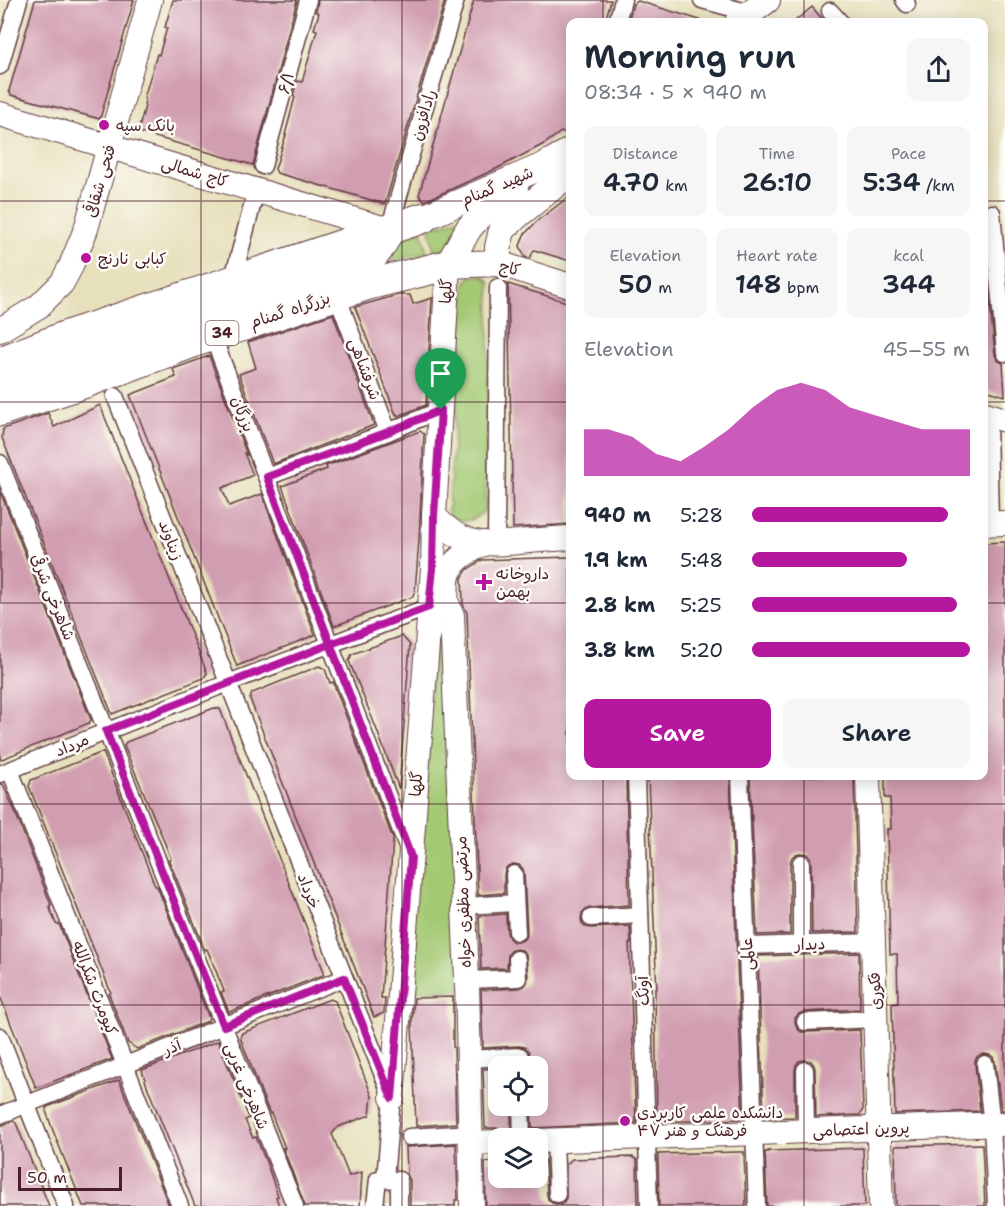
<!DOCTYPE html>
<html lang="en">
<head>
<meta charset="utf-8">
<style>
  :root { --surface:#fff; --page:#f6f6f7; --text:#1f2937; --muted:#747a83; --accent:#b5179e }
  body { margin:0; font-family:"Shantell Sans","Playpen Sans Arabic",sans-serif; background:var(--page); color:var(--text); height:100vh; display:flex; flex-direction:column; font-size:22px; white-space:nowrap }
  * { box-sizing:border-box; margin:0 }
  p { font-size:20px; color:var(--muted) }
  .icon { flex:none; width:33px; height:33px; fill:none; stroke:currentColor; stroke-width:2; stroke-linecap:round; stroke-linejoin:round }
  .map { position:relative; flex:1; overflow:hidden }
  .sheet { position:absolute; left:566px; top:18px; width:422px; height:762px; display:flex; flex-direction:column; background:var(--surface); border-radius:12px; box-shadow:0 3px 15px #0003 }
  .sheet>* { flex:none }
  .buttons { position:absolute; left:488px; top:1056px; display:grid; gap:12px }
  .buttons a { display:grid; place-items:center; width:60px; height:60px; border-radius:12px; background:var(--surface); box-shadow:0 3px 15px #0003; font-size:30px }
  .scale { position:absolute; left:18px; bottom:15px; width:104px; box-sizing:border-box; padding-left:6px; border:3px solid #4a1f2b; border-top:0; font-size:16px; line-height:21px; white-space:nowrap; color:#4a1f2b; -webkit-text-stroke:4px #fdfcf7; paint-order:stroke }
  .pin { position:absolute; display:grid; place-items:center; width:51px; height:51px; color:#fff; margin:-62px -26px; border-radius:50% 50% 50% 0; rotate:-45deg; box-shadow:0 0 6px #0007 }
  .pin .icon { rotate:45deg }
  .round { display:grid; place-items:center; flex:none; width:63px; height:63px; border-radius:12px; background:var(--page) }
  .head { display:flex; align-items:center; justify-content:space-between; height:102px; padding:0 18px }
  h1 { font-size:33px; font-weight:600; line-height:45px }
  .metrics { display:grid; grid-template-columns:repeat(3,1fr); gap:9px; height:102px; padding:6px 18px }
  .metrics div { display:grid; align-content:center; border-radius:12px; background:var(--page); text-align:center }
  .metrics b { font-size:26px; font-weight:600 }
  .metrics small { font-size:16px; font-weight:400 }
  .metrics p { font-size:16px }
  .chart { height:168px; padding:12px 18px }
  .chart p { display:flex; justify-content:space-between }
  .chart svg { width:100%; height:108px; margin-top:6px; fill:var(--accent); opacity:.7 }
  .action { display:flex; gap:12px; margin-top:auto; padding:12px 18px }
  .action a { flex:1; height:69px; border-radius:12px; background:var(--accent); color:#fff; font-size:24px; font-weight:600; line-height:69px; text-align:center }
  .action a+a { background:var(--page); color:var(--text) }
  ul { padding:0 18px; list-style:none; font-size:20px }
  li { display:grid; grid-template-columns:96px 72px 1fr; align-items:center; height:45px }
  li i { height:15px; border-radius:8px; background:var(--accent) }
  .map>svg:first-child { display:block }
</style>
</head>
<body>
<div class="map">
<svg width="1005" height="1206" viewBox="0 0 1005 1206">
  <rect width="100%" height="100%" fill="#fdfcf7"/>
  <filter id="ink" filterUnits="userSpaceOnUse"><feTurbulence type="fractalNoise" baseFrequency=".0167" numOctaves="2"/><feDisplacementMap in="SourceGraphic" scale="12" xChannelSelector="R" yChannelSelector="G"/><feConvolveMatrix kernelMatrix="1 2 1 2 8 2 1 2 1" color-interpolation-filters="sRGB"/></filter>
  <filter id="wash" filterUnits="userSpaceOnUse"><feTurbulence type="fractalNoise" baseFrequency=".008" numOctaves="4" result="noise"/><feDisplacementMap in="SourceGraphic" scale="24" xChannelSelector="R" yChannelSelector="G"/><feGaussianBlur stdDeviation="1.35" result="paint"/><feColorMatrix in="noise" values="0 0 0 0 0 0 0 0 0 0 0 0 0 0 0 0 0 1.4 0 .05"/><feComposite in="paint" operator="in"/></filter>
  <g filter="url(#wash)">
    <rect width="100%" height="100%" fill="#e7e0bc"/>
    <g fill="#a4c973" stroke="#77744f" stroke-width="1.5">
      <path d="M 462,218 L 448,248 L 434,252 L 430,228 Z"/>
      <path d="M 422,230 L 427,253 L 392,261 L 391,260 L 403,237 Z"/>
      <path d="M 472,276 L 484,276 L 490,282 L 486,508 C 476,522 461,525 448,514 L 465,283 Z"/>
      <path d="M 436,621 L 444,624 L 461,990 L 407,991 Z"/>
    </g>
    <g id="blocks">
      <g fill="#d19db0">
        <path d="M 35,0 L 134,0 L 100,119 L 11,95 L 9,91 Z"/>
        <path d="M 173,0 L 297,0 L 253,165 L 141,133 L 139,128 L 145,106 L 144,105 L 145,99 L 144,98 L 157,54 L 159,55 L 167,28 L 165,27 Z"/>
        <path d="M 318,0 L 445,0 L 385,204 L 277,173 L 275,169 L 286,135 L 285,135 L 295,97 L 293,96 L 297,81 L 302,82 L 317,30 L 314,29 L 319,13 L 316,12 Z"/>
        <path d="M 474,0 L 611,0 L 605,22 L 570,22 L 570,135 L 561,132 L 544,144 L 498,168 L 425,201 L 419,195 Z"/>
        <path d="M 638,1 L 700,20 L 700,22 L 628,22 L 633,4 Z"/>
        <path d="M 812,7 L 825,22 L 794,22 Z"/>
        <path d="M 570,196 L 570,261 L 534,250 L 530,258 L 525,257 L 520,246 L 524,235 L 537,221 Z"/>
        <path d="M 982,224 L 995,354 L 997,360 L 1003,363 L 1005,396 L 982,389 Z"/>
        <path d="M 508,284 L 570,303 L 570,524 L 513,528 Z"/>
        <path d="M 398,295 L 410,295 L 413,304 L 432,298 L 426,405 L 398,416 L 397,414 L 396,415 L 355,307 Z"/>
        <path d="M 333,314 L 374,425 L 273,464 L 239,374 L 256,368 L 248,342 Z"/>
        <path d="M 209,356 L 247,455 L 244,453 L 253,475 L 222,488 L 229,506 L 262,494 L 315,635 L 237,666 L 130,395 L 176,377 L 173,369 Z"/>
        <path d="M 100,405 L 207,673 L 204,678 L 112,714 L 2,438 L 3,429 L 48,413 L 54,427 Z"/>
        <path d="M 420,431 L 424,434 L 419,540 L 415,592 L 412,597 L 334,626 L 282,486 L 327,469 L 326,466 Z"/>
        <path d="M 0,491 L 91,720 L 89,723 L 0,760 Z"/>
        <path d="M 1005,542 L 1005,1110 L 1001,1110 L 995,1062 L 993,1057 L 990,1055 L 984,1054 L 978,1056 L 975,1060 L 975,1065 L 980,1111 L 895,1114 L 892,1004 L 898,1003 L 897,954 L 890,954 L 887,829 L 891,829 L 890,798 L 885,798 L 885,776 L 982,776 L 982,543 Z"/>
        <path d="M 570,557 L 570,776 L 626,776 L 629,905 L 590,908 L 586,909 L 582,913 L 581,919 L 582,923 L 586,927 L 591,928 L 630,926 L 631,943 L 629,943 L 636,1123 L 532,1128 L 531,1106 L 537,1106 L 537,1066 L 520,1066 L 525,1065 L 529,1061 L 530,1056 L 529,1051 L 525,1047 L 519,1046 L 483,1048 L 481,990 L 519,988 L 524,986 L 527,983 L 528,977 L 526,954 L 522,950 L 517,949 L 512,950 L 508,954 L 507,968 L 481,969 L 479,916 L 506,914 L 507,933 L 509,938 L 513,942 L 518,942 L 523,940 L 527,936 L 527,931 L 524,873 L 523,869 L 519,865 L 513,864 L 508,866 L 505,869 L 504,875 L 504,893 L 478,895 L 467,613 L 463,604 L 462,578 L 467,570 L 482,560 Z"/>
        <path d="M 402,636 L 410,645 L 399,789 L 375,725 L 349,661 L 352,654 Z"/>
        <path d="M 319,666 L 325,669 L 330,683 L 333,682 L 393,839 L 381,998 L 385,998 L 384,1013 L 374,1017 L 250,699 L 252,693 Z"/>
        <path d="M 214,708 L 220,709 L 324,972 L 323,975 L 229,1012 L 221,992 L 224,991 L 212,961 L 207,949 L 205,950 L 169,860 L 171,859 L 162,836 L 124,746 L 126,742 Z"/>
        <path d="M 103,752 L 155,886 L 157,886 L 209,1018 L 208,1021 L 137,1049 L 128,1043 L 109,994 L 111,993 L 29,786 L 31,780 Z"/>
        <path d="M 648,776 L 730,776 L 743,1119 L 657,1122 L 655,989 L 657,989 L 656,971 Z"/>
        <path d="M 750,776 L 854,776 L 858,932 L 812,933 L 811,862 L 810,857 L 807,854 L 800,853 L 796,854 L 792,857 L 790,863 L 790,934 L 757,935 Z"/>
        <path d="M 0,784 L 3,784 L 14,809 L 51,905 L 49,906 L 56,924 L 59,924 L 112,1059 L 36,1088 L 0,996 Z"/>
        <path d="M 859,953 L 860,1009 L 804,1012 L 799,1014 L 795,1018 L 795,1022 L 797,1028 L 801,1032 L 805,1032 L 860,1030 L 863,1109 L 860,1115 L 816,1117 L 815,1069 L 814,1065 L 811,1061 L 804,1060 L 799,1061 L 796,1065 L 795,1070 L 795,1117 L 764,1118 L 758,956 Z"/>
        <path d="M 453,997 L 453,1047 L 454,1047 L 456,1123 L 416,1126 L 412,1023 L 414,998 Z"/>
        <path d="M 330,999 L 335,1001 L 372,1096 L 370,1115 L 338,1127 L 332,1134 L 349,1176 L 362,1172 L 360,1206 L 305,1206 L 283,1148 L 285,1148 L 271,1113 L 270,1114 L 265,1102 L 240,1037 L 242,1033 Z"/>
        <path d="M 218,1041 L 249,1118 L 245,1120 L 253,1138 L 256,1137 L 268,1167 L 278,1196 L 276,1197 L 279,1206 L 195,1206 L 147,1086 L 142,1070 Z"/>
        <path d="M 498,1068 L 498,1106 L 511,1106 L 511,1130 L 497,1128 L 485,1128 L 483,1069 Z"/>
        <path d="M 119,1080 L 169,1206 L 83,1206 L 52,1128 L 46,1111 L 47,1107 Z"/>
        <path d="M 13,1121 L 16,1123 L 49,1206 L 0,1206 L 0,1126 Z"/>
        <path d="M 456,1144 L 458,1200 L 455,1200 L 455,1206 L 410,1206 L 410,1180 L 407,1174 L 406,1147 Z"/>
        <path d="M 982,1144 L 985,1206 L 896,1206 L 895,1146 Z"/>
        <path d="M 863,1148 L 865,1206 L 767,1206 L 765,1152 L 768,1152 L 768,1151 Z"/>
        <path d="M 739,1152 L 744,1152 L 746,1206 L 659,1206 L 658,1154 Z"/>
        <path d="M 632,1157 L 637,1160 L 638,1206 L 486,1206 L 485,1162 L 498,1161 L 498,1178 L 537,1178 L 537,1160 L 545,1160 L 547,1195 L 548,1199 L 552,1203 L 557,1204 L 563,1203 L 566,1198 L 566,1165 L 572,1159 Z"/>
      </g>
    </g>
  </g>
  <g filter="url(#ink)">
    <use href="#blocks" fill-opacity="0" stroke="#623c41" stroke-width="1.5"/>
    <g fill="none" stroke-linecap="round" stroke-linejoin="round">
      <defs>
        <g id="street">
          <path d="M 702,0 L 750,13"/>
          <path d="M 904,0 L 907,4"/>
          <path d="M 830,11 L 840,22"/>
          <path d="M 617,22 L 623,0"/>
          <path d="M 0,66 L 19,0"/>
          <path d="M 263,166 L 308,0"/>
          <path d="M 992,213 L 1005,353"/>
          <path d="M 389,230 L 456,0"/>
          <path d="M 232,282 L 256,191"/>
          <path d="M 341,306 L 388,432"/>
          <path d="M 218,350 L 409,852"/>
          <path d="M 115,396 L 392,1098 L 385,1179"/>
          <path d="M 988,421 L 990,524"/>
          <path d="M 0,463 L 295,1206"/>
          <path d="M 267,477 L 388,432 L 440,410"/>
          <path d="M 496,544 L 498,287"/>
          <path d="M 10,770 L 180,1206"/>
          <path d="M 0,774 L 228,683 L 437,604"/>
          <path d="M 636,776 L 649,1206"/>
          <path d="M 740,776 L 757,1206"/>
          <path d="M 514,874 L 517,932"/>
          <path d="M 464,906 L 515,903"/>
          <path d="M 591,918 L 640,915"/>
          <path d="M 801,944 L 801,863"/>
          <path d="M 747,946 L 873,942"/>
          <path d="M 467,980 L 518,978 L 517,959"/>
          <path d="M 805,1022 L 876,1019"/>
          <path d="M 0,1036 L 66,1206"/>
          <path d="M 469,1059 L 520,1056"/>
          <path d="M 985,1064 L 992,1125 L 996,1206"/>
          <path d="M 805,1070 L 806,1131"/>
          <path d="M 521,1106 L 522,1138"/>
          <path d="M 0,1115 L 344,978"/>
          <path d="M 409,1137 L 470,1133"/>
          <path d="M 555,1140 L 557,1194"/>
          <path d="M 375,1206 L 378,1179 L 399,1180 L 399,1206"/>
        </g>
        <g id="secondary">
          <path d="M 0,114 L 389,230"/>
          <path d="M 498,263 L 570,286"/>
          <path d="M 0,330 L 39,306 L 62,283 L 70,268 L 86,229 L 150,0"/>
          <path d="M 982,413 L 1005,420"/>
          <path d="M 434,516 C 462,546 480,545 519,542 C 536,540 553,539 570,538"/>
          <path d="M 982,524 L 1005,523"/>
          <path d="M 435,573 L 452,615 L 467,980 L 472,1206"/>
          <path d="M 446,600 C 447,592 446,583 448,576 C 452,559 469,551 483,544"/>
          <path d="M 868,776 L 881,1206"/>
          <path d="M 392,1098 L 433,568 L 434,516 L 448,265"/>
          <path d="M 537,1141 L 1005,1124"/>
          <path d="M 471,1143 L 498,1142"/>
        </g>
        <g id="primary">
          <path d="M 738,22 L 767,0"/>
          <path d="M 423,218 L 543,166 L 570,151"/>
          <path d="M 448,265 L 498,263 L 498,247 L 502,230 L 519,214 L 570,173"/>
          <path d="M 448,265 L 469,228 L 480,216 L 515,188"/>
        </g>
        <g id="highway">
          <path d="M 0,362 L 66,336 L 423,218"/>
          <path d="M 0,385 L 61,361 L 364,263 C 377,255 382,243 389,230"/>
          <path d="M 0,411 L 87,382 L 197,341 L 367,285 L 448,265"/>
        </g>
      </defs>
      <use href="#street" stroke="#623c41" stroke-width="19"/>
      <use href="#secondary" stroke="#623c41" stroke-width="26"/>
      <use href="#primary" stroke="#623c41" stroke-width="28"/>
      <use href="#highway" stroke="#623c41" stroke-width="32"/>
      <use href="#street" stroke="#fff" stroke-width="16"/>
      <use href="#secondary" stroke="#fff" stroke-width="24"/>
      <use href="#primary" stroke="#fff" stroke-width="26"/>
      <use href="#highway" stroke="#fff" stroke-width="30"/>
    </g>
  </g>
  <g fill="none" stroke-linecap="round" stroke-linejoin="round" filter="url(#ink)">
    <defs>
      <path id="route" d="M 441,410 L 434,516 L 433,568 L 429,607 C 321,647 214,689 106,731 L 224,1026 L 344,978 L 392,1098 L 411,857 L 267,477 L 388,432 L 441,410"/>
    </defs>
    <use href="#route" stroke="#fff" stroke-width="12"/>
    <use href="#route" stroke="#b5179e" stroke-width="8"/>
  </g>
  <path fill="none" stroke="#4a1f2b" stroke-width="1.5" stroke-opacity="0.55" d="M 201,0 L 201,1206M 402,0 L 402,1206M 603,0 L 603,22M 804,0 L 804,22M 0,201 L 570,201M 982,201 L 1005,201M 0,402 L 570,402M 982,402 L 1005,402M 0,603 L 570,603M 982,603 L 1005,603M 603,776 L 603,1206M 804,776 L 804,1206M 0,804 L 1005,804M 0,1005 L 1005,1005"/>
  <g fill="#b5179e" stroke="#fdfcf7" stroke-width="2">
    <circle cx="104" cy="125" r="6"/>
    <circle cx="86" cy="258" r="6"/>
    <path d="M481 573h6v6h6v6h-6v6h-6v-6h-6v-6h6z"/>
    <circle cx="625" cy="1121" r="6"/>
  </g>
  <g text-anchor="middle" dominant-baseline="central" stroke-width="5" stroke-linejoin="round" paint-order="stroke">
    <rect fill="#fdfcf7" stroke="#806168" stroke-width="1.5" x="205.5" y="321" width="33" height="24" rx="4.5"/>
    <g font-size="15" font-weight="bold" fill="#4a1f2b">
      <text x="222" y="333">34</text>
    </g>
    <g font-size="16" fill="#4a1f2b" stroke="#fdfcf7">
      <text transform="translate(286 83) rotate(-75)">۶/۱</text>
      <text transform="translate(423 115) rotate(-74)">رادافزون</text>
      <text transform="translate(195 172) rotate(17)">کاج شمالی</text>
      <text transform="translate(100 181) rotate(-74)">فتحی شقاقی</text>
      <text transform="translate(497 186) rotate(-23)">شهید گمنام</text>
      <text transform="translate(510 268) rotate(14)">کاج</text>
      <text transform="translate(446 291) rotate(-87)">گلها</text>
      <text transform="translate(290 310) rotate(-18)">بزرگراه گمنام</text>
      <text transform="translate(365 369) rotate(70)">شرفشاهی</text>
      <text transform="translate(243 414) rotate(69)">بزرگان</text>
      <text transform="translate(171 540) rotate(69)">زیناوند</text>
      <text transform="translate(53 597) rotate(68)">شاهرخی شرقی</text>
      <text transform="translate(72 745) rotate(-22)">مرداد</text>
      <text transform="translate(416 784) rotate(-86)">گلها</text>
      <text transform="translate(309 891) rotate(69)">خرداد</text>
      <text transform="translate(463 902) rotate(-92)">مرتضی مظفری خواه</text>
      <text transform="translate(810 944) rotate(-2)">دیدار</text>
      <text transform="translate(747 954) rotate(-92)">عالمی</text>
      <text transform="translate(95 988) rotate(69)">کیومرث شکرالله</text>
      <text transform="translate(643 991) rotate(-92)">آونگ</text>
      <text transform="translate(875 991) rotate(-92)">فکوری</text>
      <text transform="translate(172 1047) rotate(-22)">آذر</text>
      <text transform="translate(247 1086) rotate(68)">شاهرخی غربی</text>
      <text transform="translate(861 1129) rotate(-2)">پروین اعتصامی</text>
    </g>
    <g font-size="16" fill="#4a1f2b" stroke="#fdfcf7" text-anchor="start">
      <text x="116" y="125">بانک سپه</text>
      <text x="98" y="258">کبابی نارنج</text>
      <text x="496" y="573">داروخانه<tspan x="496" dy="18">بهمن</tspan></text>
      <text x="637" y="1112">دانشکده علمی کاربردی<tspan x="637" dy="18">فرهنگ و هنر ۴۷</tspan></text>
    </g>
  </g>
</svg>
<div class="buttons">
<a><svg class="icon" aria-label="locate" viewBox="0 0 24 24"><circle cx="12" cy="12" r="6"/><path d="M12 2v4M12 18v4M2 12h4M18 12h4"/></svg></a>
<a><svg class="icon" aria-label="layers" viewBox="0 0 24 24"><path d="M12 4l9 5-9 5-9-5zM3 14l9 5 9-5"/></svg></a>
</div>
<div class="scale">50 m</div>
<div class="pin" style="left:441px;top:410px;background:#1e9e55"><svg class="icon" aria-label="arrive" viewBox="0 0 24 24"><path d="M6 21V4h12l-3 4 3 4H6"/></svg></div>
<section class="sheet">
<div class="head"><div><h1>Morning run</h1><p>08:34 · 5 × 940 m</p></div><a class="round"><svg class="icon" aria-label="share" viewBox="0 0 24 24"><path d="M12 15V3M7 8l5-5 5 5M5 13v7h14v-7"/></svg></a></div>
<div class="metrics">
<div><p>Distance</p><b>4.70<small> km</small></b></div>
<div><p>Time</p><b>26:10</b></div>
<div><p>Pace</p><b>5:34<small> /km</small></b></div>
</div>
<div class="metrics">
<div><p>Elevation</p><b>50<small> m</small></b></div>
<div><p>Heart rate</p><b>148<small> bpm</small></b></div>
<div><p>kcal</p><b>344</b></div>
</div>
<div class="chart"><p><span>Elevation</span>45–55 m</p>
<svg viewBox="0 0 160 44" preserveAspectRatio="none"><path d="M0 44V25L10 25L20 28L30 35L40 38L50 32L60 25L70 16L80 9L90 6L100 9L110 16L120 19L130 22L140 25L150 25L160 25V44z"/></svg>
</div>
<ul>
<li><b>940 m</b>5:28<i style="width:90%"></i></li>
<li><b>1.9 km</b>5:48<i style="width:71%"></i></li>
<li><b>2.8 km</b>5:25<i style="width:94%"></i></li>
<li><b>3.8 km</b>5:20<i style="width:100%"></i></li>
</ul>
<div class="action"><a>Save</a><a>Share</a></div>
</section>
</div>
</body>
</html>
